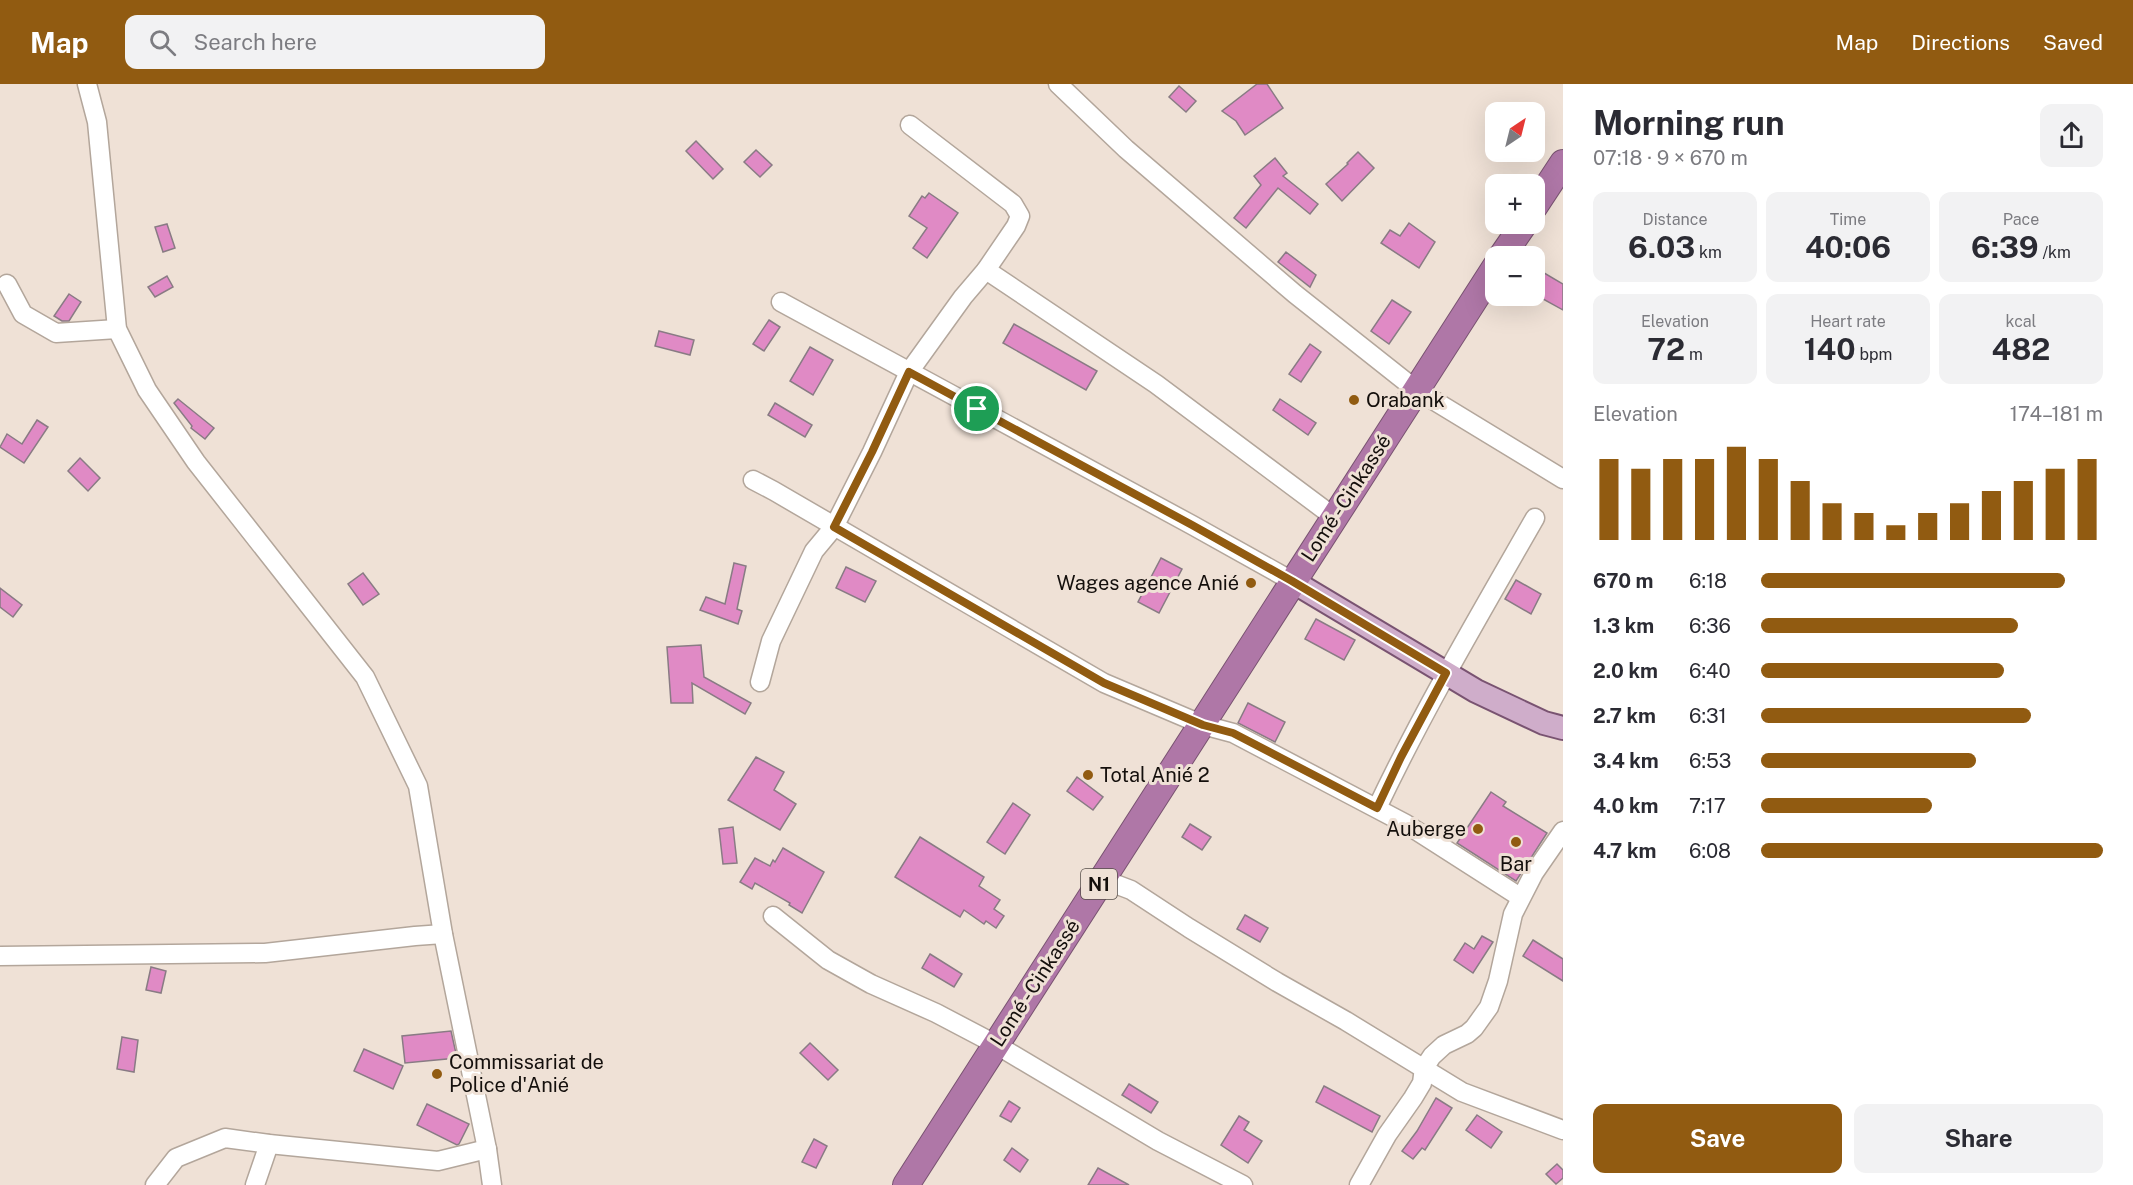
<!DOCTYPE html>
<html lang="en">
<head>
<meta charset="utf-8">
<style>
  :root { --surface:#fff; --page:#f2f2f3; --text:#2b2b33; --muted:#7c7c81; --accent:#915b11 }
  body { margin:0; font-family:"Public Sans",sans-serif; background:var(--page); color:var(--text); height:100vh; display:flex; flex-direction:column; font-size:22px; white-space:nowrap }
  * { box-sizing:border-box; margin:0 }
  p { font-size:20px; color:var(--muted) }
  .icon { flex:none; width:33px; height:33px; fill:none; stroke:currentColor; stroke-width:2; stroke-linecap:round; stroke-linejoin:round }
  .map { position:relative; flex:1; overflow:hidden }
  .panel { display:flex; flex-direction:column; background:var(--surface); width:570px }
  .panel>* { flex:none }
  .needle { width:39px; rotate:35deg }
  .tools { position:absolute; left:1485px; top:18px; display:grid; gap:12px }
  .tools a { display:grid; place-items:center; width:60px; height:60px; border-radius:12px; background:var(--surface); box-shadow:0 6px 24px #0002; font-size:30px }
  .pin { position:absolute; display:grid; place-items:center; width:51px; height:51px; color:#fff; margin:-26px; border:3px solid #fff; border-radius:50%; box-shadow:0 2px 6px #0007 }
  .round { display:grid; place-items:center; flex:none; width:63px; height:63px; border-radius:12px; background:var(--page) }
  .overview { display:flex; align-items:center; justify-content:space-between; height:102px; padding:0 30px }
  h1 { font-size:33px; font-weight:700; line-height:45px }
  .metrics { display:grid; grid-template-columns:repeat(3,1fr); gap:9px; height:102px; padding:6px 30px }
  .metrics div { display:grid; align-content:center; border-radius:12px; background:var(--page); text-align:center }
  .metrics b { font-size:30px; font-weight:700 }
  .metrics small { font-size:16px; font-weight:400 }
  .metrics p { font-size:16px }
  .chart { height:168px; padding:12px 30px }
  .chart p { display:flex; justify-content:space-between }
  .chart svg { width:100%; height:108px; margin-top:6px; stroke:var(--accent); stroke-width:6 }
  .button { display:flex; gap:12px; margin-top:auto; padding:12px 30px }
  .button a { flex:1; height:69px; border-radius:12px; background:var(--accent); color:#fff; font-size:24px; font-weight:700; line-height:69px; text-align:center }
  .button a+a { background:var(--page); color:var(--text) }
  ul { padding:0 30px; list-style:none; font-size:20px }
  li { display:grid; grid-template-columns:96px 72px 1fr; align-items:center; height:45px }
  li i { height:15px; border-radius:8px; background:var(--accent) }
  header { display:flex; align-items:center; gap:36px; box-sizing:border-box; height:84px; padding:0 30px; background:var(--accent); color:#fff }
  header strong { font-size:28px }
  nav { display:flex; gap:33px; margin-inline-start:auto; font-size:21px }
  .search { width:420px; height:54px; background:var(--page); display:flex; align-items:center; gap:15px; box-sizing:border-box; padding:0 21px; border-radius:12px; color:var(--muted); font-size:22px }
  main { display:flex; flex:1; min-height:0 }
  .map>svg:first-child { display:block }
</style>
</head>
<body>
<header>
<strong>Map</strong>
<div class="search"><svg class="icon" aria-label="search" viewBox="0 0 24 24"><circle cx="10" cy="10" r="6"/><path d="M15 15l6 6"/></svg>Search here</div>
<nav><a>Map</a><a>Directions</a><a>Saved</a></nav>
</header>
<main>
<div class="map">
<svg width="1563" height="1101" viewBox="0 0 1563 1101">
  <rect width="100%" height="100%" fill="#efe1d6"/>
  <g fill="#e08ac5" stroke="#897b84" stroke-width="1.5">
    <path d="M 1257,0 L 1267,0 L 1283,24 L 1245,51 L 1236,37 L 1222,27 Z"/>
    <path d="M 1179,2 L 1196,17 L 1186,28 L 1169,13 Z"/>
    <path d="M 696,57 L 723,85 L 713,95 L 686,67 Z"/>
    <path d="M 756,66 L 772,81 L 760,93 L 744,78 Z"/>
    <path d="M 1358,68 L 1374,84 L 1342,117 L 1326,100 L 1348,80 L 1347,79 Z"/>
    <path d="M 1275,74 L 1287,89 L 1283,92 L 1318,120 L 1310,130 L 1278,104 L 1246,144 L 1234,134 L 1261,101 L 1254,92 Z"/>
    <path d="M 929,109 L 958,129 L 927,174 L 913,164 L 927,144 L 909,132 L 922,112 L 925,114 Z"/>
    <path d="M 1409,139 L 1435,158 L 1419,184 L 1381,159 L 1390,146 L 1400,152 Z"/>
    <path d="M 167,140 L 175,164 L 163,168 L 155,143 Z"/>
    <path d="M 1286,168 L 1316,191 L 1310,203 L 1278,178 Z"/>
    <path d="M 1534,183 L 1563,200 L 1563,226 L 1534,210 Z"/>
    <path d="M 167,192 L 173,203 L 155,213 L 148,203 Z"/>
    <path d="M 69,210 L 81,218 L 69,237 L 62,237 L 54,232 Z"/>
    <path d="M 1392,216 L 1411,228 L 1389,260 L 1371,247 Z"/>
    <path d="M 769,236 L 780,243 L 764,267 L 753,260 Z"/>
    <path d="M 1014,240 L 1097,287 L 1086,306 L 1003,259 Z"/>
    <path d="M 659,247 L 694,256 L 690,271 L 655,262 Z"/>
    <path d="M 1310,260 L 1321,268 L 1301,298 L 1289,290 Z"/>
    <path d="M 810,263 L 833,276 L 813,311 L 790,297 Z"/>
    <path d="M 178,315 L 214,344 L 205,355 L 191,344 L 192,342 L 174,319 Z"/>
    <path d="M 1280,315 L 1316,339 L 1308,351 L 1273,326 Z"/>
    <path d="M 775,319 L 812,341 L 805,353 L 768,331 Z"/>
    <path d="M 37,336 L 48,343 L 24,379 L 0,363 L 7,350 L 22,360 Z"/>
    <path d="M 80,374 L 100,394 L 88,407 L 68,387 Z"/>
    <path d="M 1161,474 L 1182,485 L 1159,529 L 1138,518 Z"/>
    <path d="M 734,479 L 746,482 L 737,525 L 742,527 L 738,540 L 700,526 L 706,513 L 725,520 Z"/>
    <path d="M 846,483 L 876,497 L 865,518 L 836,504 Z"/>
    <path d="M 363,489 L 379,510 L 363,521 L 348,500 Z"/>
    <path d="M 1516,496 L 1541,510 L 1531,530 L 1505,515 Z"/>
    <path d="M 0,504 L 22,521 L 13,533 L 0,523 Z"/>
    <path d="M 1316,535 L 1355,556 L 1344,576 L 1305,555 Z"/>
    <path d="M 701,561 L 704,593 L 751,619 L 745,630 L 692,599 L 693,619 L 671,619 L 667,563 Z"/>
    <path d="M 1248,619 L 1285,638 L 1275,658 L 1238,639 Z"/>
    <path d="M 756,673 L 784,688 L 774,706 L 796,720 L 780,746 L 728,716 Z"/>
    <path d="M 1077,693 L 1103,713 L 1093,726 L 1067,707 Z"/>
    <path d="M 1491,708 L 1506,718 L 1503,722 L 1547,749 L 1516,797 L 1457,759 Z"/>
    <path d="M 1013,719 L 1030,731 L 1005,770 L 987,758 Z"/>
    <path d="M 1190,740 L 1211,753 L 1202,766 L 1182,753 Z"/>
    <path d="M 733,743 L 737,779 L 723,780 L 719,745 Z"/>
    <path d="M 920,753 L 984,793 L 979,802 L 1000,816 L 994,825 L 1004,832 L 996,844 L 986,837 L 984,840 L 964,826 L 960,833 L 895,793 Z"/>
    <path d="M 783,764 L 824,788 L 802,829 L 789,821 L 790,819 L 755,799 L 752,805 L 740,798 L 755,774 L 770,782 L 773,776 L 775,778 Z"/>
    <path d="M 1245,831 L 1268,844 L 1260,858 L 1237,845 Z"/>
    <path d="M 1482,852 L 1493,858 L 1473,889 L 1454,876 L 1465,859 L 1474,865 Z"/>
    <path d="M 1533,856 L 1563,875 L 1563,897 L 1523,872 Z"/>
    <path d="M 930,870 L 962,890 L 954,903 L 922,884 Z"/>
    <path d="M 151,883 L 166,887 L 161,909 L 146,906 Z"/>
    <path d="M 451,947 L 457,974 L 405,979 L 402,952 Z"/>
    <path d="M 122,953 L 138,956 L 134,988 L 117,985 Z"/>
    <path d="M 810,959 L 838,986 L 828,996 L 800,969 Z"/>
    <path d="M 364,965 L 403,982 L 393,1005 L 354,987 Z"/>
    <path d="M 1129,1000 L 1158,1018 L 1151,1029 L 1122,1011 Z"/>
    <path d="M 1324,1002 L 1380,1032 L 1372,1048 L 1316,1018 Z"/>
    <path d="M 1436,1014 L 1452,1024 L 1425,1066 L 1422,1064 L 1413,1075 L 1402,1067 L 1417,1047 Z"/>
    <path d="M 1009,1017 L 1020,1024 L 1011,1038 L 1000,1032 Z"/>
    <path d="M 427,1020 L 469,1040 L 459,1060 L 457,1061 L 417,1041 Z"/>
    <path d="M 1477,1031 L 1502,1048 L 1491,1064 L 1466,1046 Z"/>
    <path d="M 1239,1032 L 1249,1038 L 1244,1046 L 1262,1057 L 1248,1079 L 1221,1061 Z"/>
    <path d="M 814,1055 L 827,1062 L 816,1084 L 802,1078 Z"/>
    <path d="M 1012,1064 L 1028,1076 L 1020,1088 L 1004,1076 Z"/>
    <path d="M 1557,1080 L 1563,1086 L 1563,1094 L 1556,1100 L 1546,1090 Z"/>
    <path d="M 1098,1084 L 1129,1101 L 1088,1101 Z"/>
  </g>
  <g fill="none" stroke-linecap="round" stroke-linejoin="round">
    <defs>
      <g id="minor">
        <path d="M 87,0 L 97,38 L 117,245 L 147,306 L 196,378 L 365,593 L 418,702 L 443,850 L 487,1065 L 492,1101"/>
        <path d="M 1058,0 L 1126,65 L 1295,210 L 1415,305 L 1563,395"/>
        <path d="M 986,186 L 1156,300 L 1334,433"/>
        <path d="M 7,200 L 23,230 L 56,249 L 117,245"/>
        <path d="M 781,218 L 1192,441 L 1292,497"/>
        <path d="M 753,396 L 774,407 L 1104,599 L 1203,641 L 1233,649 L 1406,740 L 1520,813"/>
        <path d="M 760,598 L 771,557 L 814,467 L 834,443 L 872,368 L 909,288 L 963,213 L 986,186 L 1016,142 L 1020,132 L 1013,120 L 910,41"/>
        <path d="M 1377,724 C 1424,625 1480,530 1535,434"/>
        <path d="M 1102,795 L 1131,806 L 1189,844 L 1277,898 L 1346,937 L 1462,1008 L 1563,1046"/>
        <path d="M 773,832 L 828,876 L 871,900 L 936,929 L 995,960 L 1158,1057 L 1243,1101"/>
        <path d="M 0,872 L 265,869 L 415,852 L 443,850"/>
        <path d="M 155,1101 L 176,1074 L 225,1054 L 269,1060 L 438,1077 L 487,1065"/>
        <path d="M 255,1101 L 269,1060"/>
        <path d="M 1359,1101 L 1387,1051 L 1413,1014 L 1422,999 L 1424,984 L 1432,972 L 1444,961 L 1467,950 L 1474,944 L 1489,923 L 1498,897 L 1513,830 L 1534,789 L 1563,747"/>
      </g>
      <path id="major" d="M 1292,497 L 1476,607 L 1544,639 L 1563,644"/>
      <g id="highway">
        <path d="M 1534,123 L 1563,79"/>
        <path d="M 1502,172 L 1524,140"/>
        <path d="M 906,1101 L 1496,182"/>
      </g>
    </defs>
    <use href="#minor" stroke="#b3a69b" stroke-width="21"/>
    <use href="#major" stroke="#795371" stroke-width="26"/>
    <use href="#highway" stroke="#795371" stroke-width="28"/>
    <use href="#minor" stroke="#fff" stroke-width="18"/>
    <use href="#major" stroke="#cfadca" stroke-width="22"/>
    <use href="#highway" stroke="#af77a7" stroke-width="26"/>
  </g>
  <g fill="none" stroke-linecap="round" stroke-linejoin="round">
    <defs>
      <path id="route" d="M 909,288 L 1192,441 L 1292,497 L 1446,589 L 1401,673 L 1377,724 L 1233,649 L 1203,641 L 1104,599 L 834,443 L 872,368 Z"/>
    </defs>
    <use href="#route" stroke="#fff" stroke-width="12"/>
    <use href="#route" stroke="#915b11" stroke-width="8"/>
  </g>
  <g fill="#915b11" stroke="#efe1d6" stroke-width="2">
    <circle cx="1354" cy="316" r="6"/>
    <circle cx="1251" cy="499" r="6"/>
    <circle cx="1088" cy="691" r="6"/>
    <circle cx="1478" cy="745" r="6"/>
    <circle cx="1516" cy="758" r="6"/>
    <circle cx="437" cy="990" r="6"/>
  </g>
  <g text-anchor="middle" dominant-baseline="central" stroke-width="6" stroke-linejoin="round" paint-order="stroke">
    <rect fill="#efe1d6" stroke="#564e49" stroke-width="1.5" x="1081" y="785" width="36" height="30" rx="4.5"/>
    <g font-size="18" font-weight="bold" fill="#140f0c">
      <text x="1099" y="800">N1</text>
    </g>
    <g font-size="20" fill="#140f0c" stroke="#efe1d6" text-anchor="start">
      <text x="1366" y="316">Orabank</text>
      <text x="1239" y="499" text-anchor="end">Wages agence Anié</text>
      <text x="1100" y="691">Total Anié 2</text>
      <text x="1466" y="745" text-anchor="end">Auberge</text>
      <text x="1516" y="780" text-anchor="middle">Bar</text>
      <text x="449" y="978">Commissariat de<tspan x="449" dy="23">Police d'Anié</tspan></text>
    </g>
    <g font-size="20" fill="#140f0c" stroke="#efe1d6">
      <text transform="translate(1346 414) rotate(-57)">Lomé - Cinkassé</text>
      <text transform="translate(1035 899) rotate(-57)">Lomé - Cinkassé</text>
    </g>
  </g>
</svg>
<div class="tools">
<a><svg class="needle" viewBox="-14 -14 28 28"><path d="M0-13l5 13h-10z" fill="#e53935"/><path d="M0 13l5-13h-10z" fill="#7c7c81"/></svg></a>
<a>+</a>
<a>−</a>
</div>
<div class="pin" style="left:977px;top:325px;background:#1e9e55"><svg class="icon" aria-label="arrive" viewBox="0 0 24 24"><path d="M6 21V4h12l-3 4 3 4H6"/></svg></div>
</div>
<section class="panel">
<div class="overview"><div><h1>Morning run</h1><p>07:18 · 9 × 670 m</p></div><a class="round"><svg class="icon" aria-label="share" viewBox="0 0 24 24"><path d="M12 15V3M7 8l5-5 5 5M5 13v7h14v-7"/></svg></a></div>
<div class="metrics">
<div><p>Distance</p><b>6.03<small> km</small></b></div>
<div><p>Time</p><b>40:06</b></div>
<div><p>Pace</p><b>6:39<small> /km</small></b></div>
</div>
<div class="metrics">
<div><p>Elevation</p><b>72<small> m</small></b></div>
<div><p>Heart rate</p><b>140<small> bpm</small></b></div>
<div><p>kcal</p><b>482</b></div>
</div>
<div class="chart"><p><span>Elevation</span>174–181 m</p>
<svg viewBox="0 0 160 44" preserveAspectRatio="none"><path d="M5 44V11M15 44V15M25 44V11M35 44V11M45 44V6M55 44V11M65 44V20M75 44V29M85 44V33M95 44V38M105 44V33M115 44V29M125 44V24M135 44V20M145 44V15M155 44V11"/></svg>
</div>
<ul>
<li><b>670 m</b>6:18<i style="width:89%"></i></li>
<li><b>1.3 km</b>6:36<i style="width:75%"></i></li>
<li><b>2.0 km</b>6:40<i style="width:71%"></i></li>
<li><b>2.7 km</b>6:31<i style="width:79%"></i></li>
<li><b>3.4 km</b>6:53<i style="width:63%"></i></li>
<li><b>4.0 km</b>7:17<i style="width:50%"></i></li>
<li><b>4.7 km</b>6:08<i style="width:100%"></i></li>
</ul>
<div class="button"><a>Save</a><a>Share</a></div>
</section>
</main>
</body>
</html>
